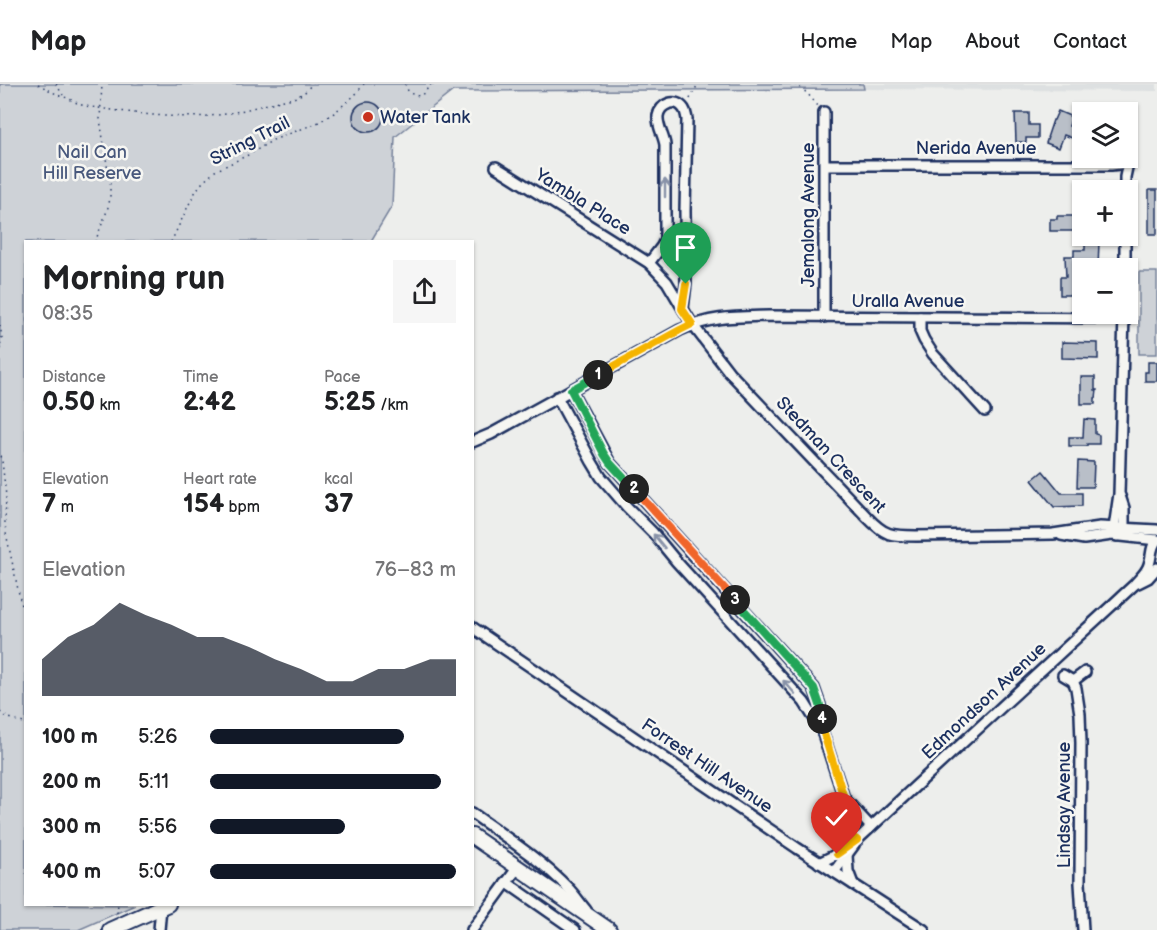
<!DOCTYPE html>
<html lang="en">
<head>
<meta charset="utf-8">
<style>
  :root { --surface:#fff; --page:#f6f6f6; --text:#202124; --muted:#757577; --line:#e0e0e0; --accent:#111827 }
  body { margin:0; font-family:"Balsamiq Sans",sans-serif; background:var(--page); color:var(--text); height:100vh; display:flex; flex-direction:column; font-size:22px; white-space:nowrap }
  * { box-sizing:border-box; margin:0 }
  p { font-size:20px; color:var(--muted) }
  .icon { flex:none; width:33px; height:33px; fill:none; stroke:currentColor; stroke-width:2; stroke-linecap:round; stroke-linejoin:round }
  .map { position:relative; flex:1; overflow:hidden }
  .sheet { position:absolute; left:24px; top:156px; width:450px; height:666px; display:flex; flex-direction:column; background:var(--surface); border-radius:0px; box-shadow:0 2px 4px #0004 }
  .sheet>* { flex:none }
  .controls { position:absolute; left:1072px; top:18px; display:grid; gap:12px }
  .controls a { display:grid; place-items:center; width:66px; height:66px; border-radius:0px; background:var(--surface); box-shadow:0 2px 4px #0004; font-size:30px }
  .pin { position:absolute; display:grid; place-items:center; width:51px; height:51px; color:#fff; margin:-62px -26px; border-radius:50% 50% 50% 0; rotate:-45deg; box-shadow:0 0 6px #0007 }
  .pin .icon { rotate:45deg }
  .km { position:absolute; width:30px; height:30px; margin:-15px; border-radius:50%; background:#222; color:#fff; font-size:16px; line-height:30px; text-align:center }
  .round { display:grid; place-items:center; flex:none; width:63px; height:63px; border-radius:0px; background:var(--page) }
  .overview { display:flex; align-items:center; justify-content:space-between; height:102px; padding:0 18px }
  h1 { font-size:33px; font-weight:700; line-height:45px }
  .stats { display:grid; grid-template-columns:repeat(3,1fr); gap:9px; height:102px; padding:6px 18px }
  .stats div { display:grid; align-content:center }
  .stats b { font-size:26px; font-weight:700 }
  .stats small { font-size:16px; font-weight:400 }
  .stats p { font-size:16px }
  .chart { height:168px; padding:12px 18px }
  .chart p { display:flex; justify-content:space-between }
  .chart svg { width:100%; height:108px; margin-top:6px; fill:var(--accent); opacity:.7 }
  ul { padding:0 18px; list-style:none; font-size:20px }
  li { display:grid; grid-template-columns:96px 72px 1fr; align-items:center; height:45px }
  li i { height:15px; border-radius:8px; background:var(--accent) }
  header { display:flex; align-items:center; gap:36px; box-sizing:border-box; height:84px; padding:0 30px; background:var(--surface); border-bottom:2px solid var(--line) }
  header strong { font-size:28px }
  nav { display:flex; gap:33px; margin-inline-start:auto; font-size:21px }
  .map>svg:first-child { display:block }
</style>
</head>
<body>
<header>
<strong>Map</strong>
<nav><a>Home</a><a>Map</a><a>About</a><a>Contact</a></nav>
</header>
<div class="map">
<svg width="1157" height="846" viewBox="0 0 1157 846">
  <rect width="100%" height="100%" fill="#edeeec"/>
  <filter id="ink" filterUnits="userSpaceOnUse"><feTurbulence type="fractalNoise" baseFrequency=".0167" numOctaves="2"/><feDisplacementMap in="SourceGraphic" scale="12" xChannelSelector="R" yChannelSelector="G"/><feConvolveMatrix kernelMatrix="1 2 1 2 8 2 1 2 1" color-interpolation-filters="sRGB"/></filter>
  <g filter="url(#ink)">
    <path fill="#dde0e1" d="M 863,0 L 1157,0 L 1157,7 L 864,5 Z"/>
    <g fill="#ced2d7" stroke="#74809a" stroke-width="1.5">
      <path d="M 0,0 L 863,0 L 864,5 L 453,7 L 395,53 L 392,122 L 371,157 L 26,158 L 26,820 L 135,821 L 78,846 L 0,846 Z"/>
      <rect x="1139" y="188" width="18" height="82"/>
    </g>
    <g fill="#b9bfc8" stroke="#1b2f5e" stroke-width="1.5">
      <circle cx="368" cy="33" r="15"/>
      <path d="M 1058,27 L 1072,33 L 1069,42 L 1083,47 L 1083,58 L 1064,51 L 1059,64 L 1046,59 L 1048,53 L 1047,54 L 1053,36 L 1054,36 Z"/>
      <path d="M 1015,29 L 1029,29 L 1029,41 L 1038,41 L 1038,54 L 1026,54 L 1026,58 L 1016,58 Z"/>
      <path d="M 1077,97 L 1096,98 L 1096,106 L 1077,106 Z"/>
      <rect x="1149" y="106" width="8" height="44"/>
      <path d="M 1057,132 L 1083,132 L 1083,147 L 1050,147 L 1050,135 L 1057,135 Z"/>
      <path d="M 1085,158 L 1099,158 L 1098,184 L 1083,184 L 1083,211 L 1060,211 L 1060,193 L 1066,193 L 1065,172 L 1074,172 L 1074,166 L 1085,166 Z"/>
      <path d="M 1062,258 L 1098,259 L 1098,275 L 1062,274 Z"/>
      <path d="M 1148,278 L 1157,278 L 1157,297 L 1145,297 L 1145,288 L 1148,288 Z"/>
      <path d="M 1081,293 L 1095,293 L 1095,306 L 1097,306 L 1096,314 L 1095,314 L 1095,320 L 1081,320 Z"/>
      <path d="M 1084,335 L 1095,336 L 1095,350 L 1099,351 L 1099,360 L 1087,360 L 1087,362 L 1069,362 L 1069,353 L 1083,353 Z"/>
      <path d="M 1078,377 L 1094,378 L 1093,403 L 1077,403 Z"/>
      <path d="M 1043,387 L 1061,409 L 1082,409 L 1082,422 L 1054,423 L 1032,396 Z"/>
    </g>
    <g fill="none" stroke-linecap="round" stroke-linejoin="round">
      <defs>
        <g id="minor">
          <path d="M 825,81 L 1111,81 L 1128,79 L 1125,93 L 1125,106"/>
          <path d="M 496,83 L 649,179 L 667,198 L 692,240 L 729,288 L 867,433 C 885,452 891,452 916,452 L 1053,450 L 1100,443 L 1157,446"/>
          <path d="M 649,179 L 662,162 L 665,156 L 665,61 C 664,52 657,42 658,32 C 660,20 676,13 684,25 C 686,28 686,31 687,35 L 685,127 L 686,200 L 683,225"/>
          <path d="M 1125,184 L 1125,152"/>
          <path d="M 824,233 L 824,28"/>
          <path d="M 920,233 L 920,247 L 924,256 L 933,270 L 985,327"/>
          <path d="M 571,306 L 610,379 L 814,604 L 820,621 L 823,650 L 844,714 L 847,744 L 851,752 L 857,756"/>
          <path d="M 557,313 L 592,378 L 601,393 L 627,423 L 653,449 L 676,477 L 804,618 L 821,645"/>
          <path d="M 472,358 L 491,350 L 680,246 C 713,232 734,233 769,232 L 1124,234"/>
          <path d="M 1120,412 L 1124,424 L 1124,444 L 1121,448"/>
          <path d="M 1061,451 L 1084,455 L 1112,451 L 1157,456"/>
          <path d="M 1117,452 L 1114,444 L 1119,410 L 1124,230"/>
          <path d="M 1138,499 L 1148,494 L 1157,484"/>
          <path d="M 472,543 L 797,764 L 924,846"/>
          <path d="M 1063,591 L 1073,597 L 1076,604 L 1080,630 L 1081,659 L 1080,799 L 1083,846"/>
          <path d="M 1073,597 L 1085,588"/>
          <path d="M 844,714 L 871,743"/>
          <path d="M 472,729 C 505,753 540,775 568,804 C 575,811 580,819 586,826"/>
          <path d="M 847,771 L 848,787 L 853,800"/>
          <path d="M 819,779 L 837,770 L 857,756 L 1134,501 C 1138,496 1144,491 1147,485 C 1153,475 1149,464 1157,456"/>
          <path d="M 834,788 L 854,761"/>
          <path d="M 506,798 L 575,846"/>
          <path d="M 159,846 L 161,823"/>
          <path d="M 472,846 L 518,783"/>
        </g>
        <g id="secondary">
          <path d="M 472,752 L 609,846"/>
          <path d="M 110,846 L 168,820"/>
        </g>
      </defs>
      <use href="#minor" stroke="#1b2f5e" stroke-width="14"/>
      <use href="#secondary" stroke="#1b2f5e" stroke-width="18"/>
      <g stroke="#1b2f5e" stroke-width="1.5" stroke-dasharray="1.5 4.5" stroke-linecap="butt">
        <path d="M 38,0 L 60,12 C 69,13 76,20 85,22 C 126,28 167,35 209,32 C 237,30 266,19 294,14 L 304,9 L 312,0"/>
        <path d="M 56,0 L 63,11"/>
        <path d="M 405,0 L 409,9 L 419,12 L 424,9 L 431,0"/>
        <path d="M 795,0 L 807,9 L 818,22"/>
        <path d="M 690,15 L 698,0"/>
        <path d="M 95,158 L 107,127 L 110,115 L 110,100 L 100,35 L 102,0"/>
        <path d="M 171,158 L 193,112 L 200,101 L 215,87 L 250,70 L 273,56 L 317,39 L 334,29 L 355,11 L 364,0"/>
        <path d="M 0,241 L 2,254 L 0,270"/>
        <path d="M 0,372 L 2,377 L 6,412 L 5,438 L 6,449 L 20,515 L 26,534"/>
        <path d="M 0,628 L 7,633 L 26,640"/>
        <path d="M 117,829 L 118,820"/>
      </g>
      <use href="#minor" stroke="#f6f6f2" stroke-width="9"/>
      <use href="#secondary" stroke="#f6f6f2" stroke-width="14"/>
    </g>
    <defs><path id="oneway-shaft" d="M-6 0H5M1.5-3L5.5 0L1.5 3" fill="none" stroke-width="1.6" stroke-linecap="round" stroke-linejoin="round" transform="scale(1.5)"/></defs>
    <g stroke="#8892a8">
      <use href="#oneway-shaft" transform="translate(665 104) rotate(-90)"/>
      <use href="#oneway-shaft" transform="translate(659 457) rotate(-129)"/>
      <use href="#oneway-shaft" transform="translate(789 603) rotate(-132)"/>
    </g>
  </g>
  <g fill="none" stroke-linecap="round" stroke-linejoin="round" filter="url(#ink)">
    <defs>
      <path id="split-1" d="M 598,291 L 680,246 L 692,240 L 682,225 L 686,200"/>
      <path id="split-2" d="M 598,291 L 571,306 L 604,370 L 610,379 L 634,405"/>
      <path id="split-3" d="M 634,405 L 735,516"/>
      <path id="split-4" d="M 735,516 L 814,604 L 820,621 L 822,635"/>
      <path id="split-5" d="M 822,635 L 824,650 L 844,714 L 847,744 L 851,752 L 857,756 L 837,770"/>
    </defs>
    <use href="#split-1" stroke="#fff" stroke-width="12"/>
    <use href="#split-2" stroke="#fff" stroke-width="12"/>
    <use href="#split-3" stroke="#fff" stroke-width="12"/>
    <use href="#split-4" stroke="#fff" stroke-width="12"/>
    <use href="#split-5" stroke="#fff" stroke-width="12"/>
    <use href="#split-1" stroke="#f5b400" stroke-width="8"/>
    <use href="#split-2" stroke="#22a559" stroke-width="8"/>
    <use href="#split-3" stroke="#f0652b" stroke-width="8"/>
    <use href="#split-4" stroke="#22a559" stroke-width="8"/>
    <use href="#split-5" stroke="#f5b400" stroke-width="8"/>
  </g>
  <circle fill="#c8321e" stroke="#f6f6f2" stroke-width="2" cx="368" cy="33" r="6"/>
  <g text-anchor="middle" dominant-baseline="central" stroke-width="5" stroke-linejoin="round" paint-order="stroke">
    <g font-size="18" fill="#1b2f5e" stroke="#f6f6f2" text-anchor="start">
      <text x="380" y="33">Water Tank</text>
    </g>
    <g font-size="18" fill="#1b2f5e" stroke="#f6f6f2">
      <text transform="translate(250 57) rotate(-27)">String Trail</text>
      <text x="976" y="64">Nerida Avenue</text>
      <text transform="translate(583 118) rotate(32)">Yambla Place</text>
      <text transform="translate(808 131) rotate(-90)">Jemalong Avenue</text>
      <text x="908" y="217">Uralla Avenue</text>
      <text transform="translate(831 371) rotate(47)">Stedman Crescent</text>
      <text transform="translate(984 617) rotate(-43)">Edmondson Avenue</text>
      <text transform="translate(707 682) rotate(34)">Forrest Hill Avenue</text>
      <text transform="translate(1064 721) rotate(-90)">Lindsay Avenue</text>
    </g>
    <g font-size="18" fill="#48587c" stroke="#f6f6f2">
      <text x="92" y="68">Nail Can<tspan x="92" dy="21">Hill Reserve</tspan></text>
    </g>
  </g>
</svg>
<div class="controls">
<a><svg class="icon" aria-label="layers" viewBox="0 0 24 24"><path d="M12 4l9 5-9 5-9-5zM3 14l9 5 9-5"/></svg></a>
<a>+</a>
<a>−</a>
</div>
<div class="pin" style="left:686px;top:200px;background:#1e9e55"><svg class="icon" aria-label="arrive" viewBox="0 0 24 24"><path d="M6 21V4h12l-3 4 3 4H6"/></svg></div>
<div class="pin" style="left:837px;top:770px;background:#d93025"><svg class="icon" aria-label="check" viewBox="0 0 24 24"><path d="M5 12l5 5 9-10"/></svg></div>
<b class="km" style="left:598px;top:291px">1</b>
<b class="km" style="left:634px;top:405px">2</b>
<b class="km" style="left:735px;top:516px">3</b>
<b class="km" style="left:822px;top:635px">4</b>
<section class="sheet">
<div class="overview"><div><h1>Morning run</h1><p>08:35</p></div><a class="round"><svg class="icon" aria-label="share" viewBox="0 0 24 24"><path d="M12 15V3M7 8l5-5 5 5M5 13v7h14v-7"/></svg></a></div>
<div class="stats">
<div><p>Distance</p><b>0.50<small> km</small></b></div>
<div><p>Time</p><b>2:42</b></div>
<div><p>Pace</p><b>5:25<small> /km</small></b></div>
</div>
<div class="stats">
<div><p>Elevation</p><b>7<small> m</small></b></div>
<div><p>Heart rate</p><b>154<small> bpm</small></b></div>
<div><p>kcal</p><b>37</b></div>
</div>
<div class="chart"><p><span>Elevation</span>76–83 m</p>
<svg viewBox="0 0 160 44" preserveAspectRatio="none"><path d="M0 44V29L10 20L20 15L30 6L40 11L50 15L60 20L70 20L80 24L90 29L100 33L110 38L120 38L130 33L140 33L150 29L160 29V44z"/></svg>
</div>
<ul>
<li><b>100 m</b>5:26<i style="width:79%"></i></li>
<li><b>200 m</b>5:11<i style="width:94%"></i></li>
<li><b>300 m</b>5:56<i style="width:55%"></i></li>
<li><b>400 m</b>5:07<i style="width:100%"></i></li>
</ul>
</section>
</div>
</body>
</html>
